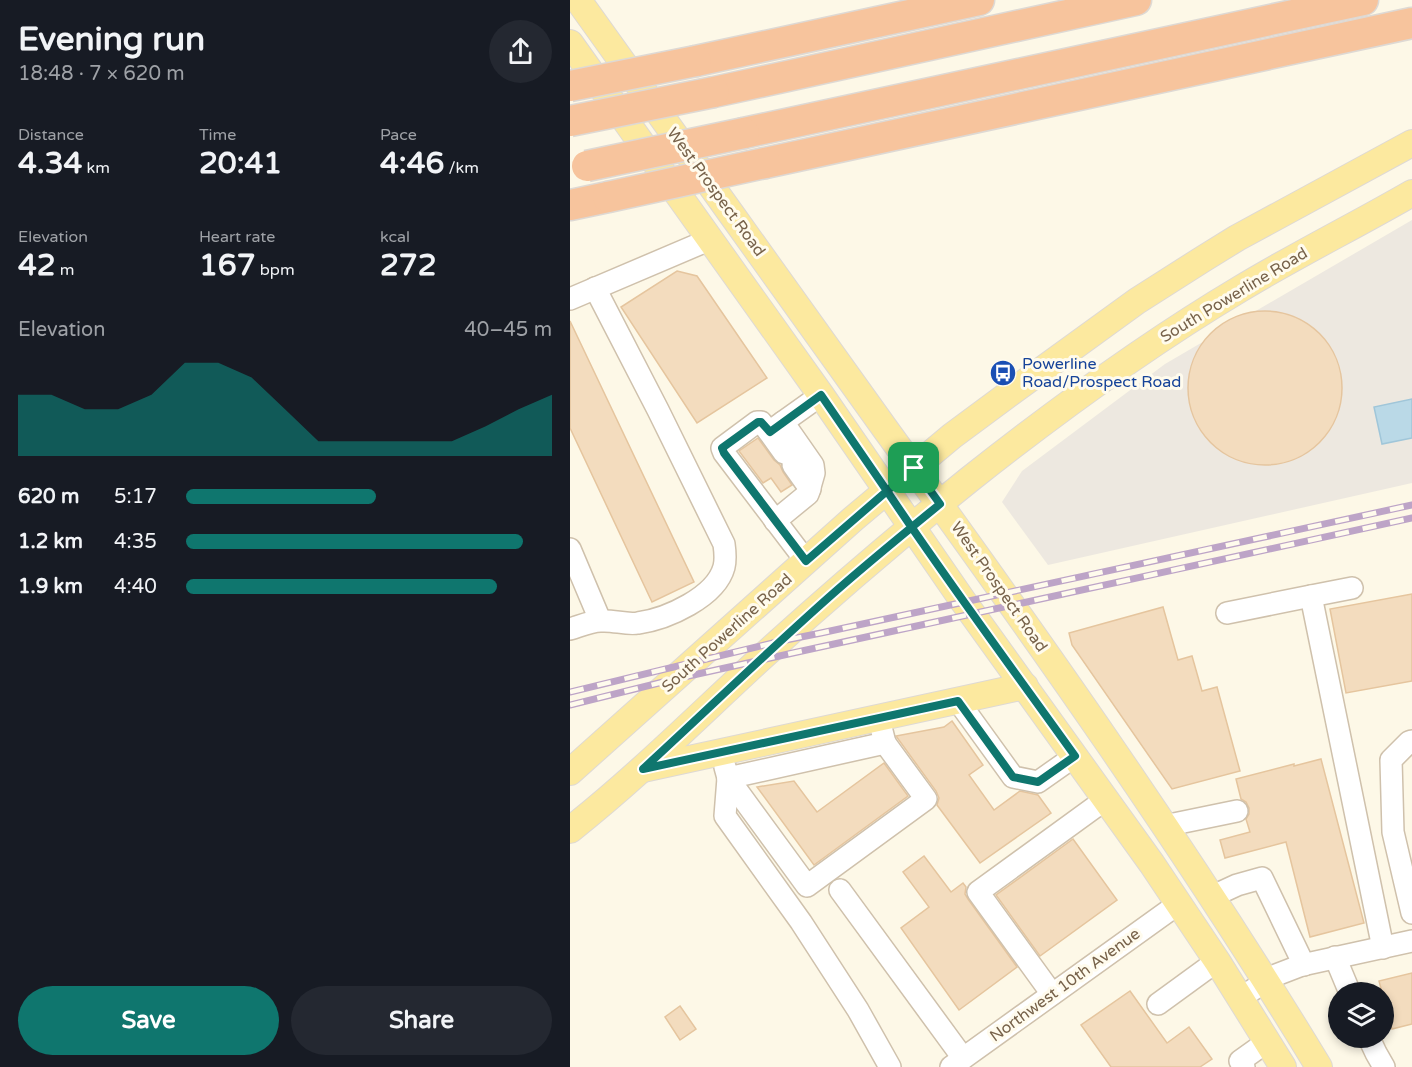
<!DOCTYPE html>
<html lang="en">
<head>
<meta charset="utf-8">
<style>
  :root { --surface:#171b24; --page:#242831; --text:#f1f3f6; --muted:#9ea1a6; --accent:#0f766e }
  body { margin:0; font-family:"Varela Round",sans-serif; background:var(--page); color:var(--text); height:100vh; display:flex; flex-direction:column; font-size:22px; white-space:nowrap }
  * { box-sizing:border-box; margin:0 }
  p { font-size:20px; color:var(--muted) }
  .icon { flex:none; width:33px; height:33px; fill:none; stroke:currentColor; stroke-width:2; stroke-linecap:round; stroke-linejoin:round }
  .map { position:relative; flex:1; overflow:hidden }
  .sheet { display:flex; flex-direction:column; background:var(--surface); width:570px }
  .sheet>* { flex:none }
  .fabs { position:absolute; left:758px; top:982px; display:grid; gap:12px }
  .fabs a { display:grid; place-items:center; width:66px; height:66px; border-radius:50%; background:var(--surface); box-shadow:0 3px 9px #0003; font-size:30px }
  .pin { position:absolute; display:grid; place-items:center; width:51px; height:51px; color:#fff; margin:-26px; border-radius:12px; box-shadow:0 3px 9px #0006 }
  .round { display:grid; place-items:center; flex:none; width:63px; height:63px; border-radius:32px; background:var(--page) }
  .overview { display:flex; align-items:center; justify-content:space-between; height:102px; padding:0 18px }
  h1 { font-size:33px; font-weight:800; line-height:45px }
  .stats { display:grid; grid-template-columns:repeat(3,1fr); gap:9px; height:102px; padding:6px 18px }
  .stats div { display:grid; align-content:center }
  .stats b { font-size:30px; font-weight:800 }
  .stats small { font-size:16px; font-weight:400 }
  .stats p { font-size:16px }
  .chart { height:168px; padding:12px 18px }
  .chart p { display:flex; justify-content:space-between }
  .chart svg { width:100%; height:108px; margin-top:6px; fill:var(--accent); opacity:.7 }
  .button { display:flex; gap:12px; margin-top:auto; padding:12px 18px }
  .button a { flex:1; height:69px; border-radius:36px; background:var(--accent); color:#fff; font-size:24px; font-weight:800; line-height:69px; text-align:center }
  .button a+a { background:var(--page); color:var(--text) }
  ul { padding:0 18px; list-style:none; font-size:20px }
  li { display:grid; grid-template-columns:96px 72px 1fr; align-items:center; height:45px }
  li i { height:15px; border-radius:8px; background:var(--accent) }
  main { display:flex; flex:1; min-height:0 }
  .map>svg:first-child { display:block }
</style>
</head>
<body>
<main>
<section class="sheet">
<div class="overview"><div><h1>Evening run</h1><p>18:48 · 7 × 620 m</p></div><a class="round"><svg class="icon" aria-label="share" viewBox="0 0 24 24"><path d="M12 15V3M7 8l5-5 5 5M5 13v7h14v-7"/></svg></a></div>
<div class="stats">
<div><p>Distance</p><b>4.34<small> km</small></b></div>
<div><p>Time</p><b>20:41</b></div>
<div><p>Pace</p><b>4:46<small> /km</small></b></div>
</div>
<div class="stats">
<div><p>Elevation</p><b>42<small> m</small></b></div>
<div><p>Heart rate</p><b>167<small> bpm</small></b></div>
<div><p>kcal</p><b>272</b></div>
</div>
<div class="chart"><p><span>Elevation</span>40–45 m</p>
<svg viewBox="0 0 160 44" preserveAspectRatio="none"><path d="M0 44V19L10 19L20 25L30 25L40 19L50 6L60 6L70 12L80 25L90 38L100 38L110 38L120 38L130 38L140 32L150 25L160 19V44z"/></svg>
</div>
<ul>
<li><b>620 m</b>5:17<i style="width:52%"></i></li>
<li><b>1.2 km</b>4:35<i style="width:92%"></i></li>
<li><b>1.9 km</b>4:40<i style="width:85%"></i></li>
</ul>
<div class="button"><a>Save</a><a>Share</a></div>
</section>
<div class="map">
<svg width="842" height="1067" viewBox="0 0 842 1067">
  <rect width="100%" height="100%" fill="#fdf8e7"/>
  <path fill="#ede8e0" d="M 842,220 L 842,483 L 478,565 L 432,502 L 452,471 L 595,364 Z"/>
  <path fill="#bad9e7" stroke="#a0c6d9" stroke-width="1.5" d="M 842,399 L 842,438 L 812,444 L 804,407 Z"/>
  <g fill="#f3dcbe" stroke="#e5c59e" stroke-width="1.5">
    <path d="M 107,271 L 127,276 L 197,378 L 127,423 L 51,307 Z"/>
    <circle cx="695" cy="388" r="77"/>
    <path d="M 0,321 L 124,582 L 82,602 L 0,428 Z"/>
    <path d="M 188,438 L 204,460 L 210,465 L 213,472 L 222,485 L 211,492 L 201,478 L 193,483 L 169,451 Z"/>
    <path d="M 842,594 L 842,681 L 776,693 L 760,609 Z"/>
    <path d="M 593,607 L 608,660 L 622,656 L 632,691 L 647,687 L 670,771 L 602,789 L 502,645 L 499,633 Z"/>
    <path d="M 382,721 L 413,765 L 399,775 L 424,810 L 450,791 L 468,795 L 481,813 L 410,863 L 367,805 L 369,798 L 366,791 L 326,736 L 374,727 Z"/>
    <path d="M 751,759 L 794,923 L 740,937 L 716,842 L 655,858 L 650,840 L 680,832 L 676,819 L 679,814 L 679,808 L 676,802 L 671,799 L 666,779 L 724,764 L 724,766 Z"/>
    <path d="M 314,763 L 338,796 L 244,865 L 187,787 L 224,781 L 247,812 Z"/>
    <path d="M 503,839 L 547,900 L 470,956 L 426,895 Z"/>
    <path d="M 354,856 L 381,892 L 393,883 L 396,887 L 395,894 L 398,899 L 447,967 L 389,1010 L 331,928 L 359,907 L 333,872 Z"/>
    <path d="M 842,973 L 842,1024 L 822,1029 L 809,981 Z"/>
    <path d="M 560,991 L 597,1043 L 619,1027 L 642,1059 L 630,1067 L 541,1067 L 511,1025 Z"/>
    <path d="M 110,1006 L 126,1029 L 110,1040 L 95,1017 Z"/>
  </g>
  <g fill="none" stroke-linecap="round" stroke-linejoin="round">
    <defs>
      <g id="minor">
        <path d="M 0,299 L 141,239"/>
        <path d="M 199,432 L 214,453"/>
        <path d="M 223,465 L 240,489"/>
        <path d="M 205,521 L 238,494 L 244,473 L 243,465 L 213,422"/>
        <path d="M 0,549 L 30,620"/>
        <path d="M 236,561 L 154,453 L 152,448 L 187,422 L 191,422 L 199,432 L 251,395"/>
        <path d="M 782,588 L 741,596 L 813,948"/>
        <path d="M 657,613 L 741,596"/>
        <path d="M 0,629 C 10,626 21,621 31,621 C 44,620 56,625 68,623 C 97,619 146,597 154,567 C 156,559 155,551 154,544 L 88,410 L 25,288"/>
        <path d="M 388,701 L 443,777 L 468,782 L 505,756"/>
        <path d="M 842,741 L 839,742 L 821,760 L 823,832 L 842,913"/>
        <path d="M 155,767 L 158,778 L 315,743 L 312,731"/>
        <path d="M 158,778 L 237,886 L 356,799 L 315,743"/>
        <path d="M 158,778 L 155,816 L 231,922 L 288,1010 L 320,1067"/>
        <path d="M 594,826 L 667,811"/>
        <path d="M 270,890 L 393,1058"/>
        <path d="M 641,897 L 667,885 L 692,878 L 734,965"/>
        <path d="M 765,957 L 780,993"/>
        <path d="M 482,994 L 408,892 L 536,799"/>
        <path d="M 670,998 L 706,975 L 732,965 L 842,941"/>
        <path d="M 588,1004 L 647,961"/>
        <path d="M 799,1038 L 806,1053 L 814,1067"/>
        <path d="M 381,1067 L 608,904"/>
        <path d="M 674,1067 L 670,1061 L 698,1041"/>
      </g>
      <g id="major">
        <path d="M 8,0 C 111,143 213,287 316,430 C 467,638 616,848 749,1067"/>
        <path d="M 0,43 L 251,395 L 393,601 L 582,864 L 647,961 L 713,1067"/>
        <path d="M 73,769 L 455,686"/>
        <path d="M 0,772 L 283,519 L 382,436 L 436,396 L 567,301 L 633,259 L 667,238 L 842,143"/>
        <path d="M 0,830 C 67,777 127,717 190,659 C 258,597 328,537 400,479 C 486,411 576,345 670,289 C 726,255 785,226 842,193"/>
      </g>
      <g id="highway">
        <path d="M 126,61 L 409,0"/>
        <path d="M 144,92 L 566,0"/>
        <path d="M 174,133 L 793,0"/>
        <path d="M 195,163 L 842,23"/>
        <path d="M 0,205 L 38,197"/>
      </g>
    </defs>
    <use href="#minor" stroke="#cfc1ac" stroke-width="24"/>
    <use href="#major" stroke="#ded9d4" stroke-width="28"/>
    <use href="#highway" stroke="#ded9d4" stroke-width="33"/>
    <use href="#minor" stroke="#fff" stroke-width="21"/>
    <use href="#major" stroke="#fce99f" stroke-width="26"/>
    <use href="#highway" stroke="#f7c49d" stroke-width="30"/>
    <defs>
      <g id="rail">
        <path d="M 0,692 L 211,641 L 251,633 L 842,505"/>
        <path d="M 0,705 L 105,679 L 232,651 L 842,518"/>
      </g>
    </defs>
    <use href="#rail" stroke="#bda4c7" stroke-width="7"/>
    <use href="#rail" stroke="#fffbed" stroke-width="4.5" stroke-dasharray="14" stroke-linecap="butt"/>
    <defs>
      <g id="highway-bridge">
        <path d="M 0,86 L 126,61"/>
        <path d="M 0,121 L 144,92"/>
        <path d="M 17,166 L 174,133"/>
        <path d="M 38,197 L 195,163"/>
      </g>
    </defs>
    <use href="#highway-bridge" stroke="#ded9d4" stroke-width="33" stroke-linecap="butt"/>
    <use href="#highway-bridge" stroke="#f7c49d" stroke-width="30"/>
  </g>
  <g fill="none" stroke-linecap="round" stroke-linejoin="round">
    <defs>
      <path id="route" d="M 344,468 L 317,491 L 251,395 L 200,432 L 191,422 L 188,422 L 152,448 L 154,453 L 236,561 L 317,491 C 377,581 442,668 505,756 L 468,782 L 443,777 L 388,701 L 73,769 C 135,712 195,654 258,598 C 294,566 332,535 370,504 L 344,468"/>
    </defs>
    <use href="#route" stroke="#fff" stroke-width="12"/>
    <use href="#route" stroke="#0f766e" stroke-width="8"/>
  </g>
  <defs>
    <symbol id="bus-disc" viewBox="-11 -11 22 22"><circle r="9.5" fill="#1a4fb4" stroke="#fffbed"/><path d="M-5-6H5V4H4V6H2V4H-2V6H-4V4H-5ZM-3.5-4V0h7V-4ZM-3.5 1.2v1.5H-2V1.2ZM2 1.2v1.5H3.5V1.2Z" fill="#fff"/></symbol>
  </defs>
  <g fill-rule="evenodd">
    <use href="#bus-disc" x="418" y="358" width="30" height="30"/>
  </g>
  <g text-anchor="middle" dominant-baseline="central" stroke-width="6" stroke-linejoin="round" paint-order="stroke">
    <g font-size="16" fill="#77624a" stroke="#fffbed">
      <text transform="translate(146 192) rotate(54)">West Prospect Road</text>
      <text transform="translate(664 295) rotate(-31)">South Powerline Road</text>
      <text transform="translate(429 587) rotate(55)">West Prospect Road</text>
      <text transform="translate(157 633) rotate(-42)">South Powerline Road</text>
      <text transform="translate(495 985) rotate(-36)">Northwest 10th Avenue</text>
    </g>
    <g font-size="16" fill="#164399" stroke="#fffbed" text-anchor="start">
      <text x="452" y="364">Powerline<tspan x="452" dy="18">Road/Prospect Road</tspan></text>
    </g>
  </g>
</svg>
<div class="fabs">
<a><svg class="icon" aria-label="layers" viewBox="0 0 24 24"><path d="M12 4l9 5-9 5-9-5zM3 14l9 5 9-5"/></svg></a>
</div>
<div class="pin" style="left:344px;top:468px;background:#1e9e55"><svg class="icon" aria-label="arrive" viewBox="0 0 24 24"><path d="M6 21V4h12l-3 4 3 4H6"/></svg></div>
</div>
</main>
</body>
</html>
